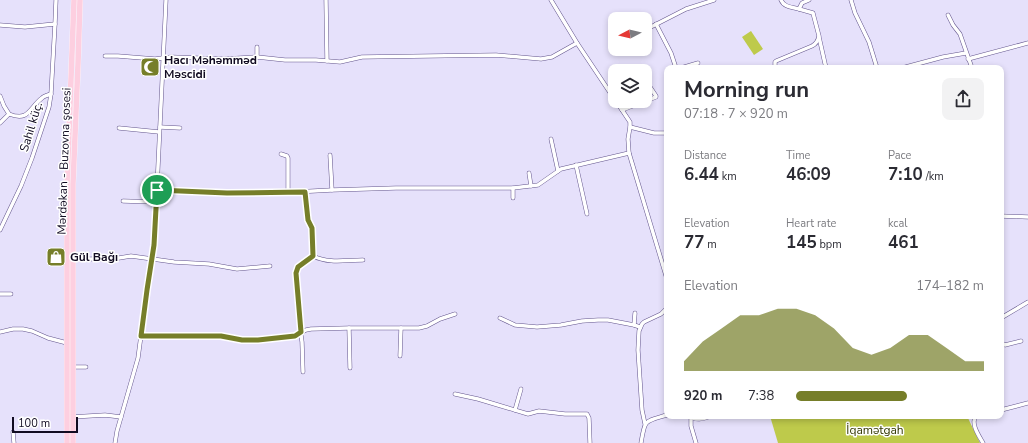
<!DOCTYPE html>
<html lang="en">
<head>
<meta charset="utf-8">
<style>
  :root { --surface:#fff; --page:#f2f2f3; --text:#2b2b33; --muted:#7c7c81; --accent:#767e29 }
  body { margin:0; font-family:"Nunito Sans",sans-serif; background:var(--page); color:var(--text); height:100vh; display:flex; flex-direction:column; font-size:15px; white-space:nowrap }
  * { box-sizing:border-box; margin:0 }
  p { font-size:13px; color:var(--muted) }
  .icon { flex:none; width:22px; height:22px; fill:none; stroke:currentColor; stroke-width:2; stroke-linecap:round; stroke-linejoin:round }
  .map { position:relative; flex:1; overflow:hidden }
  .panel { position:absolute; left:664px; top:65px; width:340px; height:354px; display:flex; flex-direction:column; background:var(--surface); border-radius:8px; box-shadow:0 2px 6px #0003 }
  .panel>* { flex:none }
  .needle { width:26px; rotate:263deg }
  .buttons { position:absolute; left:608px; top:12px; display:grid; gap:8px }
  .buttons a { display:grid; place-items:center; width:44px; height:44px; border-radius:8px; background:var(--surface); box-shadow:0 2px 6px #0003; font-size:20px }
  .scale { position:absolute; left:12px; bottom:10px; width:66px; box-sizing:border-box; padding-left:4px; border:2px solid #110b21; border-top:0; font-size:11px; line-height:14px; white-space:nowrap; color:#110b21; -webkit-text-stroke:3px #fff; paint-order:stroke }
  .pin { position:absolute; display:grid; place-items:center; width:34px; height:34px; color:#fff; margin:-17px; border:2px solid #fff; border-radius:50%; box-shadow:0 1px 4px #0007 }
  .round { display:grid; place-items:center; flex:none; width:42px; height:42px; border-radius:8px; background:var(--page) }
  .overview { display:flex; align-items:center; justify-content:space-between; height:68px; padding:0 20px }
  h1 { font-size:22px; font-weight:700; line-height:30px }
  .stats { display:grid; grid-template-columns:repeat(3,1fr); gap:6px; height:68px; padding:4px 20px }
  .stats div { display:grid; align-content:center }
  .stats b { font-size:17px; font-weight:700 }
  .stats small { font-size:11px; font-weight:400 }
  .stats p { font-size:11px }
  .chart { height:112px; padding:8px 20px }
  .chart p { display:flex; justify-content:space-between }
  .chart svg { width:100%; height:72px; margin-top:4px; fill:var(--accent); opacity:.7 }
  ul { padding:0 20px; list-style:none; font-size:13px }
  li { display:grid; grid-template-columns:64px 48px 1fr; align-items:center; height:30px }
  li i { height:10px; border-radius:5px; background:var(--accent) }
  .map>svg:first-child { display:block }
</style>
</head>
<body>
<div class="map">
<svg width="1028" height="443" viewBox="0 0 1028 443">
  <rect width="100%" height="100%" fill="#e6e1fb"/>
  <g fill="#beca4b">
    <path d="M 751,31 L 763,49 L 754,55 L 742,37 Z"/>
    <path d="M 770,416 L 967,416 L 980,443 L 778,443 Z"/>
  </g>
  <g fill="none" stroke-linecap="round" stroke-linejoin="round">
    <defs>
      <g id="minor">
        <path d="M 326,0 L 327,61"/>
        <path d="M 551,0 L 577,43 L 615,100"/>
        <path d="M 781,0 C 784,7 791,7 799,9 L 802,3 L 809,0"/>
        <path d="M 851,0 L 855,13 L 869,42 L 877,68"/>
        <path d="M 948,15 L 953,25 L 960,34 L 972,68"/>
        <path d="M 656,24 L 671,53 L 676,68"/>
        <path d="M 0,25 L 25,27 L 55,24"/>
        <path d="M 645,30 L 686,9 L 714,0"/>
        <path d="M 819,37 L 826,68"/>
        <path d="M 257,47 L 257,57"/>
        <path d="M 105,56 L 118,56 L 155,59 L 171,57 L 224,59 L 257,57 L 285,60 L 316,60 L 340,62 L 362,57 L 496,55 L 541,59 L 552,57 L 577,43"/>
        <path d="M 968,59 L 1028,43"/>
        <path d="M 681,68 L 698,63"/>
        <path d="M 775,68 L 775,62 L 776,61 L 812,46 C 816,44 818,41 819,36 L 814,17 L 813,13 L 799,9"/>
        <path d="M 902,68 L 943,57 L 966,53"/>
        <path d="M 0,96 L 4,106 L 9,114 C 29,122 29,108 42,98 C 44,96 48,95 51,94"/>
        <path d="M 616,101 L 630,122 L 630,127 L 628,139 L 629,153 L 667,279"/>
        <path d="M 622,110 L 656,97 L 656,96 L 650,87"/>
        <path d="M 0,123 L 9,114"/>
        <path d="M 160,127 L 180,128"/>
        <path d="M 630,127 L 654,133 L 667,133"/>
        <path d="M 119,128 L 159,132"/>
        <path d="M 551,139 L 558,171"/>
        <path d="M 281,154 L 287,156 L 288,158 L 288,192"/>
        <path d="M 330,155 L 332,190"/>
        <path d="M 576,165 L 587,214"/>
        <path d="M 529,173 L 531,186"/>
        <path d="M 513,188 L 513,198"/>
        <path d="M 157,190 L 227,193 L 260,193 L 295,192 L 332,190 L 396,188 L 513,188 L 538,185 L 561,169 L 629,153"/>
        <path d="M 123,201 L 156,202"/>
        <path d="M 1001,216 L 1028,217"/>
        <path d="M 0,230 L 21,186 L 32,158 L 49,107 L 51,94 L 55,24 L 56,0"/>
        <path d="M 313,256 C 329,264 346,260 363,260"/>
        <path d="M 73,259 L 113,259 L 131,256 L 174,262 L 209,264 L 237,269 L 270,266"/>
        <path d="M 0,294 L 11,294"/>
        <path d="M 500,318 L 515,325 L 537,327 L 561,325 L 582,321 L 598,320 L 608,320 L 634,325 L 640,327"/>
        <path d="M 1001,318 L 1028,302"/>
        <path d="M 634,325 L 635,313"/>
        <path d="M 349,328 L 350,368"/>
        <path d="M 0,332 L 13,329 L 23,329 L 32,331 L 48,338 L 67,343"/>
        <path d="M 141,335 L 221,336 L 242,340 L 258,340 L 295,336 L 306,330 L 311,329 L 349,328 L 419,328 L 427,326 L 440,319 L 455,314"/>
        <path d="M 1001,339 L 1002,343 L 1005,345 L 1021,341"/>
        <path d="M 400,356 L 401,328"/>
        <path d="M 73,367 L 86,367"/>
        <path d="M 303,372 L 302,342 L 300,328 L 296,273 L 298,267 L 313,256 L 313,248 L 312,228 L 308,220 L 305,192"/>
        <path d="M 455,394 L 478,399 L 528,414 L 539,411 L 565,414 L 587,414 L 589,418 L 590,443"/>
        <path d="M 515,410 L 521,389"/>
        <path d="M 1001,410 L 1028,403"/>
        <path d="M 689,416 C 696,421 703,419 711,416"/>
        <path d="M 976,416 C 970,423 979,436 983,443"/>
        <path d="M 72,417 L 105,415 L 121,417"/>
        <path d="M 691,418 L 691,426 L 696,443"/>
        <path d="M 645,424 L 642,410 L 638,350 L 639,331 L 642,324 L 644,322 L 661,314 L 667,308"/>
        <path d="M 13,432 L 14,443"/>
        <path d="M 115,443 L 117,431 L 138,358 L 147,290 L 152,259 L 155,229 L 166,0"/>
        <path d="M 641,443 C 645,419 644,422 667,415"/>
      </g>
      <g id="primary">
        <path d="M 67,443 L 67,183 L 74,0"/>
        <path d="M 73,443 L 73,184 L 78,64 L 80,0"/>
      </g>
    </defs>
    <use href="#minor" stroke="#63558d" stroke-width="4.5"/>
    <use href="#primary" stroke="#fff" stroke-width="6"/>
    <use href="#minor" stroke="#fff" stroke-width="3.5"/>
    <use href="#primary" stroke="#fdcfe0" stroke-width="5.5"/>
  </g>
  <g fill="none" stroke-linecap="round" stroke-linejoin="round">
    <defs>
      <path id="route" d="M 157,190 L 227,193 L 305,192 L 308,220 L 312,228 L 313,256 L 298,267 L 296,273 L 301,332 L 295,336 L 258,340 L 242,340 L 221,336 L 141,336 L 147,290 L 154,245 Z"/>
    </defs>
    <use href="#route" stroke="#fff" stroke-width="8"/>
    <use href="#route" stroke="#767e29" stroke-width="5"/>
  </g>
  <defs>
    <symbol id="mosque-square" viewBox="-11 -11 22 22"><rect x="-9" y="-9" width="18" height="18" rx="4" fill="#767e29" stroke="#fff"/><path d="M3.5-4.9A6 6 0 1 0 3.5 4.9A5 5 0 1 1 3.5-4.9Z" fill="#fff"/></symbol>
    <symbol id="shop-square" viewBox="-11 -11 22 22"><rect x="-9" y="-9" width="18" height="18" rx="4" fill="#767e29" stroke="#fff"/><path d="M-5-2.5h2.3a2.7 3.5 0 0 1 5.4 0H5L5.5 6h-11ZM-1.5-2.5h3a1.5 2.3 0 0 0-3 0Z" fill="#fff"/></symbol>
  </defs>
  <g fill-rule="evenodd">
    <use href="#mosque-square" x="139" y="56" width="22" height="22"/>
    <use href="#shop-square" x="45" y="246" width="22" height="22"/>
  </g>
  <g text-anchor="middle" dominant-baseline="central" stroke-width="3" stroke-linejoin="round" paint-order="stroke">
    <g font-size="12" font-weight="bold" fill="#110b21" stroke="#fff" text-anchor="start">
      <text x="164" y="60">Hacı Məhəmməd<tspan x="164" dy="14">Məscidi</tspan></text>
      <text x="70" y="257">Gül Bağı</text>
    </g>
    <g font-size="12" fill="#110b21" stroke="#fff">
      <text transform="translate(31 127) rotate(-73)">Sahil küç.</text>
      <text transform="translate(64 161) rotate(-88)">Mərdəkan - Buzovna şosesi</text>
    </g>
    <g font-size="12" fill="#343800" stroke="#fff">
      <text x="875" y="430">İqamətgah</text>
    </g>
  </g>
</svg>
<div class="buttons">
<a><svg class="needle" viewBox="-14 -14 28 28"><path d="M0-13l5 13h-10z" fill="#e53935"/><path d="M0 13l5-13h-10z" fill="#7c7c81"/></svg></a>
<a><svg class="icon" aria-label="layers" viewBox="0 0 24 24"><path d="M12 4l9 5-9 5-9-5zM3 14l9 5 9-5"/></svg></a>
</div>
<div class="scale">100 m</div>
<div class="pin" style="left:157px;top:190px;background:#1e9e55"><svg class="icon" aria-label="arrive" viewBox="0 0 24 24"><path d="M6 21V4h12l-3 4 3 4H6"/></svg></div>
<section class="panel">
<div class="overview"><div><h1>Morning run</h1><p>07:18 · 7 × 920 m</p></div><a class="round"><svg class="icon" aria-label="share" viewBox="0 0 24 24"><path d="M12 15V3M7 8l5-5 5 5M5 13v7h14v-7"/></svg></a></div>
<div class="stats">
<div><p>Distance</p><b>6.44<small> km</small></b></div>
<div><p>Time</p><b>46:09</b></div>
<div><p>Pace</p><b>7:10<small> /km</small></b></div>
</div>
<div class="stats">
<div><p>Elevation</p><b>77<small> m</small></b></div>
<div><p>Heart rate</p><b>145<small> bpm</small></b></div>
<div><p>kcal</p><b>461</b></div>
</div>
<div class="chart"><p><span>Elevation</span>174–182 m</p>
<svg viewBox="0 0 160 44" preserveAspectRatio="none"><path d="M0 44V38L10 26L20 18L30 10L40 10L50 6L60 6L70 10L80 18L90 30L100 34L110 30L120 22L130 22L140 30L150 38L160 38V44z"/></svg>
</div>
<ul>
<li><b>920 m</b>7:38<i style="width:59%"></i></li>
</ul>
</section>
</div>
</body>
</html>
